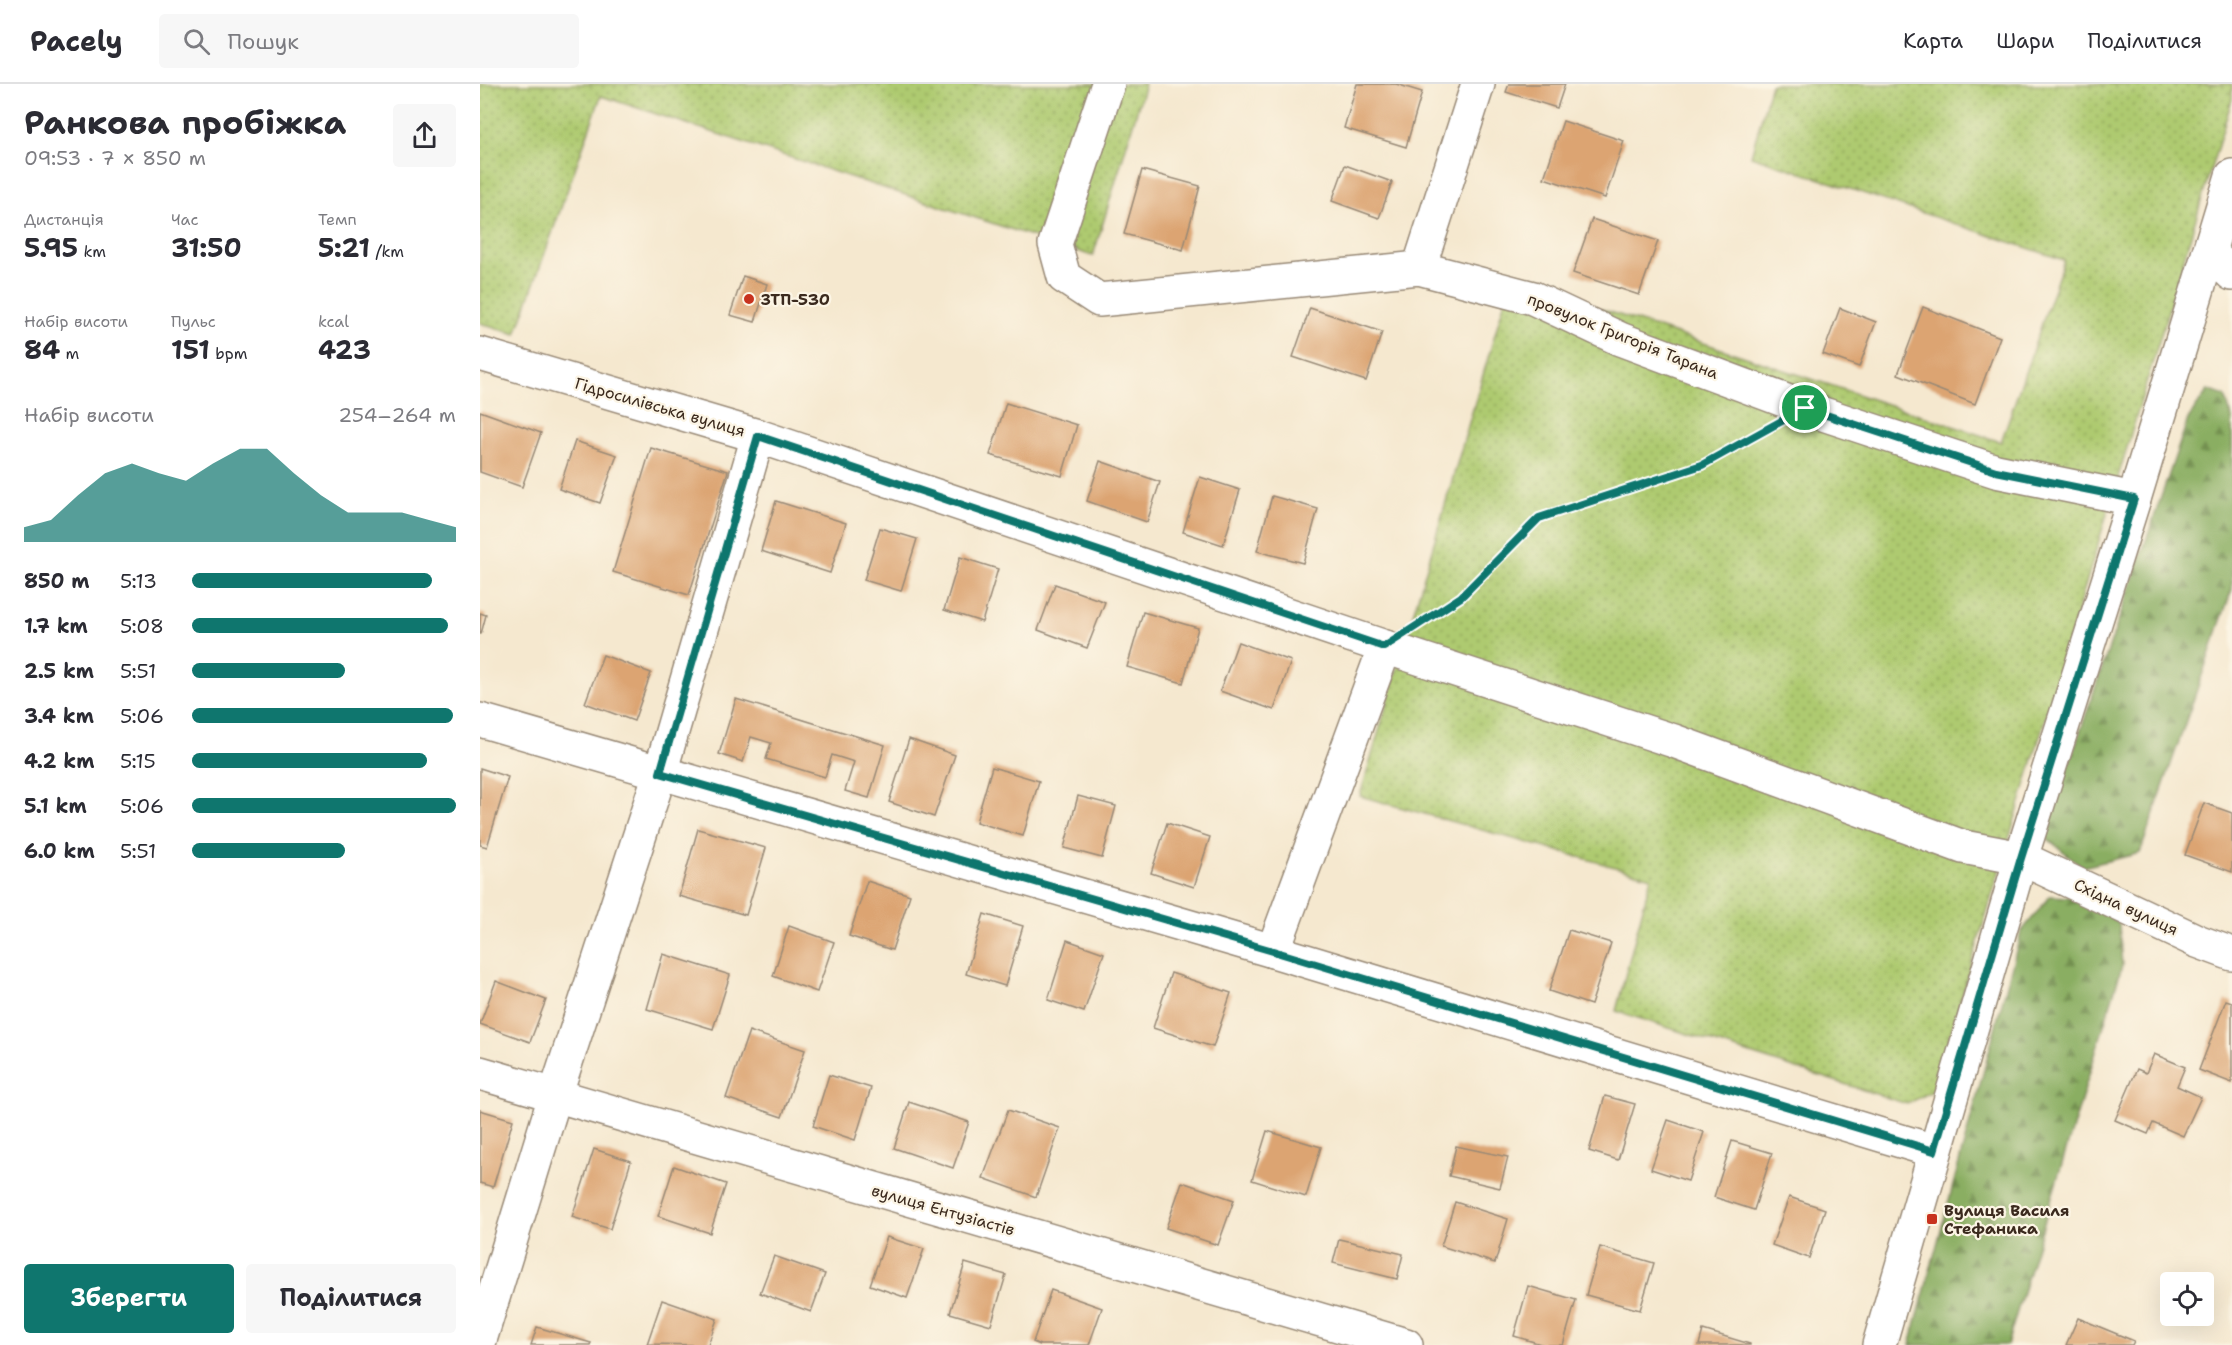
<!DOCTYPE html>
<html lang="uk">
<head>
<meta charset="utf-8">
<style>
  :root { --surface:#fff; --page:#f7f7f7; --text:#2b2b33; --muted:#7c7c81; --line:#e1e1e2; --accent:#0f766e }
  body { margin:0; font-family:"Shantell Sans",sans-serif; background:var(--page); color:var(--text); height:100vh; display:flex; flex-direction:column; font-size:22px; white-space:nowrap }
  * { box-sizing:border-box; margin:0 }
  p { font-size:20px; color:var(--muted) }
  .icon { flex:none; width:33px; height:33px; fill:none; stroke:currentColor; stroke-width:2; stroke-linecap:round; stroke-linejoin:round }
  .map { position:relative; flex:1; overflow:hidden }
  .details { display:flex; flex-direction:column; background:var(--surface); width:480px }
  .details>* { flex:none }
  .tools { position:absolute; left:1680px; top:1188px; display:grid; gap:12px }
  .tools a { display:grid; place-items:center; width:54px; height:54px; border-radius:6px; background:var(--surface); box-shadow:0 6px 24px #0002; font-size:30px }
  .pin { position:absolute; display:grid; place-items:center; width:51px; height:51px; color:#fff; margin:-26px; border:3px solid #fff; border-radius:50%; box-shadow:0 2px 6px #0007 }
  .round { display:grid; place-items:center; flex:none; width:63px; height:63px; border-radius:6px; background:var(--page) }
  .summary { display:flex; align-items:center; justify-content:space-between; height:102px; padding:0 24px }
  h1 { font-size:33px; font-weight:700; line-height:45px }
  .figures { display:grid; grid-template-columns:repeat(3,1fr); gap:9px; height:102px; padding:6px 24px }
  .figures div { display:grid; align-content:center }
  .figures b { font-size:26px; font-weight:700 }
  .figures small { font-size:16px; font-weight:400 }
  .figures p { font-size:16px }
  .chart { height:168px; padding:12px 24px }
  .chart p { display:flex; justify-content:space-between }
  .chart svg { width:100%; height:108px; margin-top:6px; fill:var(--accent); opacity:.7 }
  .action { display:flex; gap:12px; margin-top:auto; padding:12px 24px }
  .action a { flex:1; height:69px; border-radius:6px; background:var(--accent); color:#fff; font-size:24px; font-weight:700; line-height:69px; text-align:center }
  .action a+a { background:var(--page); color:var(--text) }
  ul { padding:0 24px; list-style:none; font-size:20px }
  li { display:grid; grid-template-columns:96px 72px 1fr; align-items:center; height:45px }
  li i { height:15px; border-radius:8px; background:var(--accent) }
  header { display:flex; align-items:center; gap:36px; box-sizing:border-box; height:84px; padding:0 30px; background:var(--surface); border-bottom:2px solid var(--line) }
  header strong { font-size:28px }
  nav { display:flex; gap:33px; margin-inline-start:auto; font-size:21px }
  .search { width:420px; height:54px; background:var(--page); display:flex; align-items:center; gap:15px; box-sizing:border-box; padding:0 21px; border-radius:6px; color:var(--muted); font-size:22px }
  main { display:flex; flex:1; min-height:0 }
  .map>svg:first-child { display:block }
</style>
</head>
<body>
<header>
<strong>Pacely</strong>
<div class="search"><svg class="icon" aria-label="search" viewBox="0 0 24 24"><circle cx="10" cy="10" r="6"/><path d="M15 15l6 6"/></svg>Пошук</div>
<nav><a>Карта</a><a>Шари</a><a>Поділитися</a></nav>
</header>
<main>
<section class="details">
<div class="summary"><div><h1>Ранкова пробіжка</h1><p>09:53 · 7 × 850 m</p></div><a class="round"><svg class="icon" aria-label="share" viewBox="0 0 24 24"><path d="M12 15V3M7 8l5-5 5 5M5 13v7h14v-7"/></svg></a></div>
<div class="figures">
<div><p>Дистанція</p><b>5.95<small> km</small></b></div>
<div><p>Час</p><b>31:50</b></div>
<div><p>Темп</p><b>5:21<small> /km</small></b></div>
</div>
<div class="figures">
<div><p>Набір висоти</p><b>84<small> m</small></b></div>
<div><p>Пульс</p><b>151<small> bpm</small></b></div>
<div><p>kcal</p><b>423</b></div>
</div>
<div class="chart"><p><span>Набір висоти</span>254–264 m</p>
<svg viewBox="0 0 160 44" preserveAspectRatio="none"><path d="M0 44V38L10 35L20 25L30 16L40 12L50 16L60 19L70 12L80 6L90 6L100 16L110 25L120 32L130 32L140 32L150 35L160 38V44z"/></svg>
</div>
<ul>
<li><b>850 m</b>5:13<i style="width:91%"></i></li>
<li><b>1.7 km</b>5:08<i style="width:97%"></i></li>
<li><b>2.5 km</b>5:51<i style="width:58%"></i></li>
<li><b>3.4 km</b>5:06<i style="width:99%"></i></li>
<li><b>4.2 km</b>5:15<i style="width:89%"></i></li>
<li><b>5.1 km</b>5:06<i style="width:100%"></i></li>
<li><b>6.0 km</b>5:51<i style="width:58%"></i></li>
</ul>
<div class="action"><a>Зберегти</a><a>Поділитися</a></div>
</section>
<div class="map">
<svg width="1752" height="1261" viewBox="0 0 1752 1261">
  <defs>
    <pattern id="grass-dots" width="8" height="8" patternUnits="userSpaceOnUse" patternTransform="scale(1.5)"><rect width="8" height="8" fill="#aeca70"/><path d="M2 2h.1M6 6h.1" fill="none" stroke="#8fa45b" stroke-width="1.8" stroke-linecap="round"/></pattern>
    <pattern id="forest-firs" width="22" height="20" patternUnits="userSpaceOnUse" patternTransform="scale(1.5)"><rect width="22" height="20" fill="#8aae62"/><path d="M5 1l3.5 6h-7zM16 11l3.5 6h-7z" fill="#728e50"/></pattern>
  </defs>
  <rect width="100%" height="100%" fill="#fcf5e5"/>
  <filter id="ink" filterUnits="userSpaceOnUse"><feTurbulence type="fractalNoise" baseFrequency=".0167" numOctaves="2"/><feDisplacementMap in="SourceGraphic" scale="12" xChannelSelector="R" yChannelSelector="G"/><feConvolveMatrix kernelMatrix="1 2 1 2 8 2 1 2 1" color-interpolation-filters="sRGB"/></filter>
  <filter id="wash" filterUnits="userSpaceOnUse"><feTurbulence type="fractalNoise" baseFrequency=".008" numOctaves="4" result="noise"/><feDisplacementMap in="SourceGraphic" scale="24" xChannelSelector="R" yChannelSelector="G"/><feGaussianBlur stdDeviation="1.35" result="paint"/><feColorMatrix in="noise" values="0 0 0 0 0 0 0 0 0 0 0 0 0 0 0 0 0 1.4 0 .05"/><feComposite in="paint" operator="in"/></filter>
  <g filter="url(#wash)">
    <rect width="100%" height="100%" fill="#f5e8cf"/>
    <g fill="url(#grass-dots)" stroke="#747a47" stroke-width="1.5">
      <path d="M 0,0 L 665,0 L 613,172 L 121,12 L 36,250 L 0,239 Z"/>
      <path d="M 1291,0 L 1752,0 L 1752,15 L 1453,1007 L 1427,1020 L 1136,927 L 1171,793 L 880,712 L 1031,195 L 1521,358 L 1584,176 L 1271,72 Z"/>
    </g>
    <g fill="url(#forest-firs)" stroke="#626c40" stroke-width="1.5">
      <path d="M 1728,306 L 1745,312 L 1752,334 L 1752,505 L 1660,769 L 1603,783 L 1564,752 L 1708,335 Z"/>
      <path d="M 1570,812 L 1608,814 L 1639,840 L 1642,882 L 1527,1261 L 1430,1261 L 1541,848 Z"/>
    </g>
    <g id="blocks">
      <g fill="#dca472">
        <path d="M 877,0 L 916,0 L 942,8 L 926,63 L 864,44 Z"/>
        <path d="M 1029,0 L 1085,0 L 1077,24 L 1026,8 Z"/>
        <path d="M 1083,37 L 1144,57 L 1125,114 L 1064,94 Z"/>
        <path d="M 865,81 L 912,98 L 899,134 L 852,117 Z"/>
        <path d="M 662,86 L 720,102 L 703,166 L 644,150 Z"/>
        <path d="M 1112,135 L 1178,157 L 1159,211 L 1093,189 Z"/>
        <path d="M 263,192 L 287,200 L 275,238 L 250,231 Z"/>
        <path d="M 1443,223 L 1520,253 L 1495,320 L 1418,290 Z"/>
        <path d="M 830,224 L 902,248 L 886,297 L 813,273 Z"/>
        <path d="M 1360,224 L 1396,238 L 1379,283 L 1343,270 Z"/>
        <path d="M 526,319 L 597,341 L 582,392 L 510,371 Z"/>
        <path d="M 0,327 L 61,349 L 42,403 L 0,388 Z"/>
        <path d="M 95,357 L 137,371 L 120,419 L 79,405 Z"/>
        <path d="M 171,364 L 248,387 L 209,511 L 133,488 Z"/>
        <path d="M 620,377 L 680,398 L 667,438 L 607,417 Z"/>
        <path d="M 720,393 L 760,406 L 743,461 L 703,448 Z"/>
        <path d="M 792,412 L 838,425 L 823,479 L 777,467 Z"/>
        <path d="M 296,417 L 366,439 L 350,489 L 281,467 Z"/>
        <path d="M 400,444 L 437,455 L 421,507 L 384,496 Z"/>
        <path d="M 480,473 L 518,485 L 502,538 L 464,526 Z"/>
        <path d="M 575,500 L 625,518 L 607,564 L 558,546 Z"/>
        <path d="M 663,528 L 718,544 L 703,599 L 647,583 Z"/>
        <path d="M 0,529 L 6,531 L 1,550 L 0,550 Z"/>
        <path d="M 758,558 L 811,577 L 794,626 L 740,607 Z"/>
        <path d="M 123,571 L 171,589 L 154,637 L 105,619 Z"/>
        <path d="M 256,615 L 405,661 L 389,714 L 365,707 L 374,678 L 352,671 L 345,693 L 286,675 L 291,659 L 271,653 L 263,678 L 239,670 Z"/>
        <path d="M 429,655 L 475,671 L 454,733 L 409,718 Z"/>
        <path d="M 512,683 L 559,697 L 543,752 L 496,738 Z"/>
        <path d="M 0,684 L 28,693 L 7,763 L 0,761 Z"/>
        <path d="M 598,712 L 636,722 L 622,774 L 584,764 Z"/>
        <path d="M 1724,719 L 1752,729 L 1752,788 L 1705,771 Z"/>
        <path d="M 687,739 L 730,753 L 714,803 L 671,789 Z"/>
        <path d="M 218,745 L 286,764 L 266,831 L 199,812 Z"/>
        <path d="M 387,797 L 430,811 L 412,866 L 369,852 Z"/>
        <path d="M 504,830 L 543,842 L 525,902 L 486,890 Z"/>
        <path d="M 309,842 L 354,858 L 337,908 L 293,892 Z"/>
        <path d="M 1089,846 L 1131,859 L 1111,921 L 1069,907 Z"/>
        <path d="M 587,856 L 624,869 L 604,928 L 568,916 Z"/>
        <path d="M 183,870 L 250,891 L 233,945 L 167,925 Z"/>
        <path d="M 691,889 L 751,909 L 733,963 L 673,944 Z"/>
        <path d="M 16,897 L 66,916 L 50,958 L 0,940 Z"/>
        <path d="M 1746,916 L 1752,918 L 1752,999 L 1719,986 Z"/>
        <path d="M 269,947 L 325,966 L 302,1033 L 246,1014 Z"/>
        <path d="M 1674,970 L 1705,983 L 1697,1002 L 1721,1013 L 1703,1052 L 1673,1039 L 1668,1050 L 1635,1036 L 1657,985 L 1666,989 Z"/>
        <path d="M 349,991 L 391,1004 L 375,1056 L 333,1042 Z"/>
        <path d="M 1125,1012 L 1155,1020 L 1138,1076 L 1109,1067 Z"/>
        <path d="M 429,1018 L 489,1038 L 473,1084 L 414,1064 Z"/>
        <path d="M 0,1026 L 33,1036 L 13,1103 L 0,1099 Z"/>
        <path d="M 528,1026 L 580,1044 L 556,1113 L 503,1094 Z"/>
        <path d="M 1188,1036 L 1224,1048 L 1208,1097 L 1171,1085 Z"/>
        <path d="M 787,1047 L 841,1063 L 826,1113 L 772,1096 Z"/>
        <path d="M 1252,1057 L 1292,1069 L 1274,1126 L 1234,1113 Z"/>
        <path d="M 976,1062 L 1028,1073 L 1020,1104 L 969,1092 Z"/>
        <path d="M 114,1065 L 151,1077 L 130,1145 L 92,1133 Z"/>
        <path d="M 194,1082 L 246,1100 L 230,1149 L 178,1132 Z"/>
        <path d="M 702,1098 L 754,1116 L 738,1161 L 686,1144 Z"/>
        <path d="M 1309,1113 L 1345,1125 L 1329,1174 L 1292,1161 Z"/>
        <path d="M 975,1118 L 1028,1135 L 1015,1179 L 961,1162 Z"/>
        <path d="M 407,1153 L 444,1165 L 427,1214 L 390,1201 Z"/>
        <path d="M 859,1155 L 923,1170 L 917,1195 L 853,1179 Z"/>
        <path d="M 1120,1163 L 1174,1179 L 1160,1226 L 1106,1211 Z"/>
        <path d="M 294,1172 L 345,1190 L 331,1228 L 280,1209 Z"/>
        <path d="M 485,1179 L 526,1191 L 511,1241 L 470,1229 Z"/>
        <path d="M 1048,1202 L 1096,1216 L 1083,1261 L 1064,1261 L 1034,1252 Z"/>
        <path d="M 571,1206 L 622,1224 L 609,1261 L 560,1261 L 553,1258 Z"/>
        <path d="M 182,1216 L 237,1235 L 228,1261 L 167,1260 Z"/>
        <path d="M 1598,1234 L 1654,1257 L 1652,1261 L 1586,1261 Z"/>
        <path d="M 57,1243 L 111,1259 L 110,1261 L 51,1261 Z"/>
        <path d="M 1223,1246 L 1270,1260 L 1270,1261 L 1219,1261 Z"/>
      </g>
    </g>
  </g>
  <g filter="url(#ink)">
    <use href="#blocks" fill-opacity="0" stroke="#988976" stroke-width="1.5"/>
    <g fill="none" stroke-linecap="round" stroke-linejoin="round">
      <defs>
        <g id="minor">
          <path d="M 628,0 L 575,160 L 584,193 L 619,216 L 939,184 L 1053,214 L 1140,255 L 1325,324 L 1516,387 L 1654,415"/>
          <path d="M 1729,168 L 1752,190"/>
          <path d="M 939,184 L 998,0"/>
          <path d="M 0,270 L 278,352 L 905,563 L 1194,657 L 1483,763 L 1541,774 L 1717,857 L 1752,870"/>
          <path d="M 0,636 L 793,867 L 1454,1067"/>
          <path d="M 793,867 L 905,563"/>
          <path d="M 0,989 L 926,1261"/>
          <path d="M 0,1256 L 75,1012 L 180,689 L 278,352"/>
        </g>
        <path id="tertiary" d="M 1399,1261 L 1541,774 L 1654,415 L 1752,92"/>
      </defs>
      <use href="#minor" stroke="#988976" stroke-width="36"/>
      <use href="#tertiary" stroke="#988976" stroke-width="36"/>
      <path stroke="#988976" stroke-width="4" stroke-dasharray="1.5 4.5" stroke-linecap="butt" d="M 938,541 L 981,513 L 1059,434 L 1222,381 L 1288,344"/>
      <use href="#minor" stroke="#fff" stroke-width="33"/>
      <use href="#tertiary" stroke="#fff" stroke-width="33"/>
    </g>
  </g>
  <g fill="none" stroke-linecap="round" stroke-linejoin="round" filter="url(#ink)">
    <defs>
      <path id="route" d="M 1325,324 L 1516,387 L 1654,415 L 1541,774 L 1454,1067 L 793,867 L 180,689 L 278,352 L 904,563 L 981,513 L 1059,434 L 1222,381 Z"/>
    </defs>
    <use href="#route" stroke="#fff" stroke-width="12"/>
    <use href="#route" stroke="#0f766e" stroke-width="8"/>
  </g>
  <g fill="#c8321e" stroke="#fcf5e5" stroke-width="2">
    <circle cx="269" cy="215" r="6"/>
    <rect x="1446" y="1129" width="12" height="12" rx="3"/>
  </g>
  <g text-anchor="middle" dominant-baseline="central" stroke-width="4.5" stroke-linejoin="round" paint-order="stroke">
    <g font-size="16" font-weight="bold" fill="#3b2a1e" stroke="#fcf5e5" text-anchor="start">
      <text x="281" y="215">ЗТП-530</text>
      <text x="1464" y="1126">Вулиця Василя<tspan x="1464" dy="18">Стефаника</tspan></text>
    </g>
    <g font-size="16" fill="#3b2a1e" stroke="#fcf5e5">
      <text transform="translate(1143 252) rotate(22)">провулок Григорія Тарана</text>
      <text transform="translate(180 323) rotate(16)">Гідросилівська вулиця</text>
      <text transform="translate(1646 823) rotate(25)">Східна вулиця</text>
      <text transform="translate(463 1126) rotate(16)">вулиця Ентузіастів</text>
    </g>
  </g>
</svg>
<div class="tools">
<a><svg class="icon" aria-label="locate" viewBox="0 0 24 24"><circle cx="12" cy="12" r="6"/><path d="M12 2v4M12 18v4M2 12h4M18 12h4"/></svg></a>
</div>
<div class="pin" style="left:1325px;top:324px;background:#1e9e55"><svg class="icon" aria-label="arrive" viewBox="0 0 24 24"><path d="M6 21V4h12l-3 4 3 4H6"/></svg></div>
</div>
</main>
</body>
</html>
